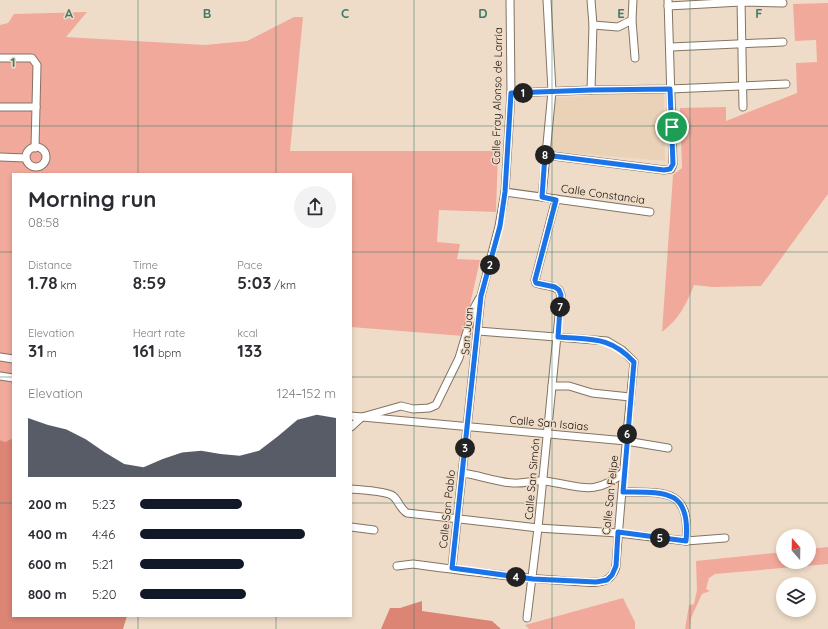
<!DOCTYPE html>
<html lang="en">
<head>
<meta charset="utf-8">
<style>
  :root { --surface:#fff; --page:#f2f2f3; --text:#2b2b33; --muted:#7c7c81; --accent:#111827 }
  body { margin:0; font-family:Quicksand,sans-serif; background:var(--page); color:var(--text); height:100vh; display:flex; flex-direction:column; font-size:15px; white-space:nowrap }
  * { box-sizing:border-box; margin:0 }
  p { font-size:13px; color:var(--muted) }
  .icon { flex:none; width:22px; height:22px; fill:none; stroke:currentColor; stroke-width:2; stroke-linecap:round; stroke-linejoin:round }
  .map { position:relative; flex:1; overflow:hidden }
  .sheet { position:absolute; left:12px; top:173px; width:340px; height:444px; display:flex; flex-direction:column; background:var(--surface); border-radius:0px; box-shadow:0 2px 6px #0003 }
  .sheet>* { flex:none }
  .needle { width:26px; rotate:340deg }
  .controls { position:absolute; left:776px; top:529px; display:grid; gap:8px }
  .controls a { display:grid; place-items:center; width:40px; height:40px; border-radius:50%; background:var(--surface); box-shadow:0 2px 6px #0003; font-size:20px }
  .pin { position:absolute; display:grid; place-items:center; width:34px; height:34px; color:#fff; margin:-17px; border:2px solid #fff; border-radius:50%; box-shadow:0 1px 4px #0007 }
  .km { position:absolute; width:20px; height:20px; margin:-10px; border-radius:50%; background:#222; color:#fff; font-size:11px; line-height:20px; text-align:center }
  .round { display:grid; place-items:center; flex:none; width:42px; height:42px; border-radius:21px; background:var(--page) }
  .headline { display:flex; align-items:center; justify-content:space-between; height:68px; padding:0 16px }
  h1 { font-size:22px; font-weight:800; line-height:30px }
  .metrics { display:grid; grid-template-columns:repeat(3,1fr); gap:6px; height:68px; padding:4px 16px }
  .metrics div { display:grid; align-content:center }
  .metrics b { font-size:17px; font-weight:800 }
  .metrics small { font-size:11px; font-weight:400 }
  .metrics p { font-size:11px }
  .chart { height:112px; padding:8px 16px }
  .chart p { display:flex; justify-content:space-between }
  .chart svg { width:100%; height:72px; margin-top:4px; fill:var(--accent); opacity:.7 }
  ul { padding:0 16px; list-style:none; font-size:13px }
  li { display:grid; grid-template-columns:64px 48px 1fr; align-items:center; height:30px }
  li i { height:10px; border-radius:5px; background:var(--accent) }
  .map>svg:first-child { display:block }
</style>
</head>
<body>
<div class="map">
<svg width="828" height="629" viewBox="0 0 828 629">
  <rect width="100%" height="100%" fill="#efdcc8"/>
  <path fill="#e9d2b7" d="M 664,91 L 665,161 L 551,151 L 554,98 Z"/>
  <g fill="#f1a99b">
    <path d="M 828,3 L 828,194 L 761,286 L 713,287 L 694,285 C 686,305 679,319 662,332 L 673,175 L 682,168 L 680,108 L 726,107 L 726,121 L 797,93 L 796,63 L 817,62 L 816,40 L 795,41 L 793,4 Z"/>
    <path d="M 87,12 L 66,37 L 205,45 L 247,41 L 294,17 L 303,17 L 290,151 L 498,151 L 496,212 L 439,210 L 437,242 L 460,244 L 457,259 L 480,260 L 463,336 L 351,327 L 351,174 L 13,174 L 13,438 L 5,442 L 0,440 L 0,25 L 8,23 L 14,14 Z"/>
    <path d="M 828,547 L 828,564 L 715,574 L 709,578 L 706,589 L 710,591 L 702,594 L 691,618 L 690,629 L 685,629 L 689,605 L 694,604 L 697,590 L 696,561 L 783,552 L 783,562 L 809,562 L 809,549 Z"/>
    <path d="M 623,598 L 635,622 L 635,629 L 529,629 L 525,625 Z"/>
  </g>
  <g fill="#dc8575">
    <path d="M 13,438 L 13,616 L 127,616 L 123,629 L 0,629 L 0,440 L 5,442 Z"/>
    <path d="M 422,601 L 422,611 L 492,621 L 501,629 L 381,629 L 390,608 L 400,608 Z"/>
  </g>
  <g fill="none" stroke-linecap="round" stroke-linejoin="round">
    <defs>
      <g id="street">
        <path d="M 591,0 L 593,25 L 591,90"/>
        <path d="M 741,0 L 743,107"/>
        <path d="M 668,6 L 741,2 L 783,3"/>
        <path d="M 632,20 L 635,58"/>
        <path d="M 593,25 L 618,27 L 632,20 L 633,0"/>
        <path d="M 671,47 L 783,42"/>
        <path d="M 0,58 L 32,58 L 37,65 L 35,148"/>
        <path d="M 511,93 L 591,90 L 670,89 L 786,84"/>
        <path d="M 0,107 L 36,107"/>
        <circle cx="36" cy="157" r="10"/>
        <path d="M 545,155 L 664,170 L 671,169 L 673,164 L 668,0"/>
        <path d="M 0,157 L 26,158"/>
        <path d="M 505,192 L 650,212"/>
        <path d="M 542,197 L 552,91 L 547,0"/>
        <path d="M 0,357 L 13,359"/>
        <path d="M 0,376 L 13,378"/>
        <path d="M 552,386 L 569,386 L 592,393 L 630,397"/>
        <path d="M 351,416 L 626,441 L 668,448"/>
        <path d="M 351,427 L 362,417 L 401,406 L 413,409 L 429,408 L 436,405 L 459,358 L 474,308 L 479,299"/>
        <path d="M 462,473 C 479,475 496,482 513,483 C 523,484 534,480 544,481 C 579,485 593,498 624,472"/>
        <path d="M 351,489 C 361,490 386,491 393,496 C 399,501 400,509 407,513 L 538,528 L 618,533 L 686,541 L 725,538"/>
        <path d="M 623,492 C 666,492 691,489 686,541"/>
        <path d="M 351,527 L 374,530"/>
        <path d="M 397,566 L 413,564 C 464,571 516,578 567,581 C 579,581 595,585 606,580 C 611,578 616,570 616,565 C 621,498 627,430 634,362 L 622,350 L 607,341 L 478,331"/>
        <path d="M 452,568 L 481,296 L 499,226 L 505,192 L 511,93 L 510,0"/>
        <path d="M 527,618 L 538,528 L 561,295 L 559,290 C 552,285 544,286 536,283 L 535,280 L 556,199"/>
      </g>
    </defs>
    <use href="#street" stroke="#847462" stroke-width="9"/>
    <use href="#street" stroke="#fff" stroke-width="7"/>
  </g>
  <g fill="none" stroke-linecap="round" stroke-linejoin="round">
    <defs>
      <path id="route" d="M 670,89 L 673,164 L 670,169 L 664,170 L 545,155 L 542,197 L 556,200 L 535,280 L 536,283 L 555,287 L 559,290 L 561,295 L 558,337 C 592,340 609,336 634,362 L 623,492 C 665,492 691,489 686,541 L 618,532 L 616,566 L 612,575 L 607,580 L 596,582 L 533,579 L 452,568 L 481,296 L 500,226 L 505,192 L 511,93 L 592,90 Z"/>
    </defs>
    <use href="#route" stroke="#fff" stroke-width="8"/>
    <use href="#route" stroke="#1a73e8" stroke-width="5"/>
  </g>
  <path fill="none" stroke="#3f7c68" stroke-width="1" stroke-opacity="0.55" d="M 138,0 L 138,174M 276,0 L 276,174M 414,0 L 414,629M 552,0 L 552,629M 690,0 L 690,629M 0,126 L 828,126M 0,252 L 13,252M 351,252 L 828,252M 0,377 L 13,377M 351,377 L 828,377M 0,503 L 13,503M 351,503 L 828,503M 138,616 L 138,629M 276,616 L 276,629"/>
  <g text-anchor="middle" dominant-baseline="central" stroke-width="3" stroke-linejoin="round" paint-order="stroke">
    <g font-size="11" fill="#110b05" stroke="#efdcc8">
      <text transform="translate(497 96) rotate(-89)">Calle Fray Alonso de Larria</text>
      <text transform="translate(603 194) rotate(8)">Calle Constancia</text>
      <text transform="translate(467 331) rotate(-85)">San Juan</text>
      <text transform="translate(549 423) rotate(5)">Calle San Isaias</text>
      <text transform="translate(532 479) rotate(-85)">Calle San Simón</text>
      <text transform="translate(610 495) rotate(-84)">Calle San Felipe</text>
      <text transform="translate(447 509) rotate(-84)">Calle San Pablo</text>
    </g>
  </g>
  <g font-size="13" text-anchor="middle" font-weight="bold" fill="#3f7c68" stroke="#efdcc8" stroke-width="3" stroke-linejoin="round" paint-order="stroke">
    <text x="69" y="18">A</text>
    <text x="207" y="18">B</text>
    <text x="345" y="18">C</text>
    <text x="483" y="18">D</text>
    <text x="621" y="18">E</text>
    <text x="759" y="18">F</text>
    <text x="13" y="67">1</text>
  </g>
</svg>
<div class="controls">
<a><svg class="needle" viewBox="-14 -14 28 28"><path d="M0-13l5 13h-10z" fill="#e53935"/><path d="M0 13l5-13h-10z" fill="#7c7c81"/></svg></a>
<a><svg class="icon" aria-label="layers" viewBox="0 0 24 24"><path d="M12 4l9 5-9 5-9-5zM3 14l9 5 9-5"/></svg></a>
</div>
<div class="pin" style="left:672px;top:127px;background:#1e9e55"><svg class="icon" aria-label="arrive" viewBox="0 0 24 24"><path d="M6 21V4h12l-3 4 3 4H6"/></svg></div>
<b class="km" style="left:523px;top:93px">1</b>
<b class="km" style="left:490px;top:265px">2</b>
<b class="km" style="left:465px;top:448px">3</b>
<b class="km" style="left:516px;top:577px">4</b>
<b class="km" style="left:660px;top:538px">5</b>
<b class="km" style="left:627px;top:434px">6</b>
<b class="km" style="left:560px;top:307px">7</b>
<b class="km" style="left:545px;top:155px">8</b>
<section class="sheet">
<div class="headline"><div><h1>Morning run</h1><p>08:58</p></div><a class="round"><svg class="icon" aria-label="share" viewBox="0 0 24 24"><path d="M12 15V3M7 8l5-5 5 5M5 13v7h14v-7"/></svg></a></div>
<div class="metrics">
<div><p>Distance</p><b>1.78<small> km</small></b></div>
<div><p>Time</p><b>8:59</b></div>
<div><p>Pace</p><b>5:03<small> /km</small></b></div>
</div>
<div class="metrics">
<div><p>Elevation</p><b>31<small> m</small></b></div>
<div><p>Heart rate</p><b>161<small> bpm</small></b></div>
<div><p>kcal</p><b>133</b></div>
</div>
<div class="chart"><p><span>Elevation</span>124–152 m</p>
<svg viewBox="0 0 160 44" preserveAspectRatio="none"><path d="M0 44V8L10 12L20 15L30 21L40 29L50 36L60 38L70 33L80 29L90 28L100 30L110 31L120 28L130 19L140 9L150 6L160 8V44z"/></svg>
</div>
<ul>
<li><b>200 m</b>5:23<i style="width:52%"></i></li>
<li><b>400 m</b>4:46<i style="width:84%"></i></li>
<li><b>600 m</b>5:21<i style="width:53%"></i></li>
<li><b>800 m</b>5:20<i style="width:54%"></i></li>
</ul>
</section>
</div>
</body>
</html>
